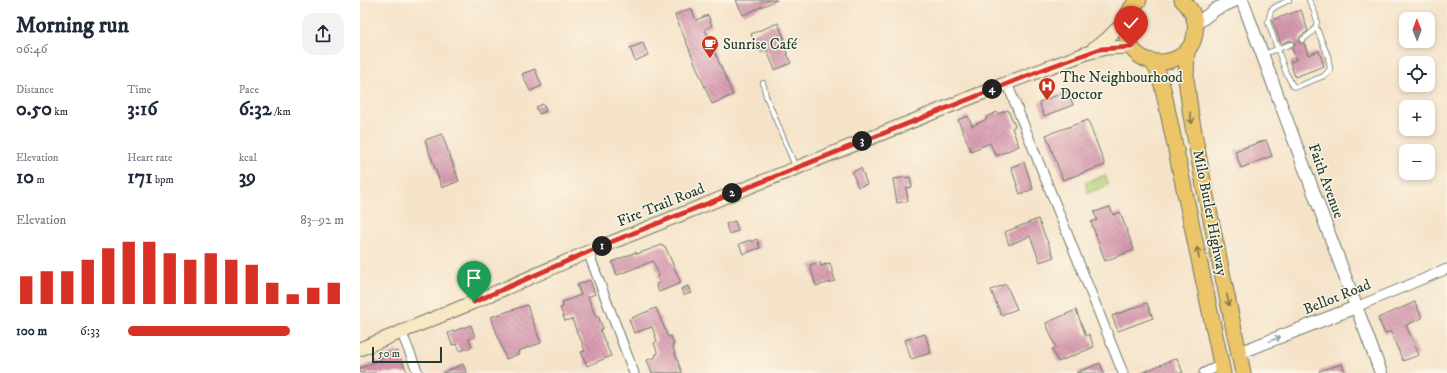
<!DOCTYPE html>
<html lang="en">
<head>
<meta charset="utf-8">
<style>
  :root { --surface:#fff; --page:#f2f2f3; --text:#1f2937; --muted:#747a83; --accent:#d93025 }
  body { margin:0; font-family:"IM FELL DW Pica",serif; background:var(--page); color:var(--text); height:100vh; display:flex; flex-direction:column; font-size:15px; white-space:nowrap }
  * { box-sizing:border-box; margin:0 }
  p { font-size:13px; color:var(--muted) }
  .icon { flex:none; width:22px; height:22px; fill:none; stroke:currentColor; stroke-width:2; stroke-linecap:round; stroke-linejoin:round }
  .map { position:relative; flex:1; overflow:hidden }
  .details { display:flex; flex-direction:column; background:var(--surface); width:360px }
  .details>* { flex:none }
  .needle { width:26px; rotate:359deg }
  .fabs { position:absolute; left:1039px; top:12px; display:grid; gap:8px }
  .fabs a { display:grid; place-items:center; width:36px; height:36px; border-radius:8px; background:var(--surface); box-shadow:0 2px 6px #0003; font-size:20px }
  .scale { position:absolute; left:12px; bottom:10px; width:70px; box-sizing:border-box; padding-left:4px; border:2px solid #1f3d34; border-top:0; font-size:11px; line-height:14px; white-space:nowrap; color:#1f3d34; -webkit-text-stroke:3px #fcf5e5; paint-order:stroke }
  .pin { position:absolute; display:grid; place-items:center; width:34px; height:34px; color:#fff; margin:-41px -17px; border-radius:50% 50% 50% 0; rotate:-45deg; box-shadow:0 0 4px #0007 }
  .pin .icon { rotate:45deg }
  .km { position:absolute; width:20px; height:20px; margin:-10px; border-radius:50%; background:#222; color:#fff; font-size:11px; line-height:20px; text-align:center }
  .round { display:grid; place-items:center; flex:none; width:42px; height:42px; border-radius:12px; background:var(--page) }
  .overview { display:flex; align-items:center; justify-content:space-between; height:68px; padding:0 16px }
  h1 { font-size:22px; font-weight:700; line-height:30px }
  .figures { display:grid; grid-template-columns:repeat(3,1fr); gap:6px; height:68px; padding:4px 16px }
  .figures div { display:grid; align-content:center }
  .figures b { font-size:20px; font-weight:700 }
  .figures small { font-size:11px; font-weight:400 }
  .figures p { font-size:11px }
  .chart { height:112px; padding:8px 16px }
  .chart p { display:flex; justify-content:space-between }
  .chart svg { width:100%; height:72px; margin-top:4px; stroke:var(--accent); stroke-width:6 }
  ul { padding:0 16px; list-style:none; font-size:13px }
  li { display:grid; grid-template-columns:64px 48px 1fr; align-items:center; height:30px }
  li i { height:10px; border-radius:5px; background:var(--accent) }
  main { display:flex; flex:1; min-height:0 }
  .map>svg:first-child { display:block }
</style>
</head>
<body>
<main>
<section class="details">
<div class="overview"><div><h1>Morning run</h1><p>06:46</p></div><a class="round"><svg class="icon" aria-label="share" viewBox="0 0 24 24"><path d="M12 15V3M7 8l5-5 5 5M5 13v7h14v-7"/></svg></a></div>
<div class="figures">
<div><p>Distance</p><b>0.50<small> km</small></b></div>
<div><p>Time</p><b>3:16</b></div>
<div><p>Pace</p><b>6:32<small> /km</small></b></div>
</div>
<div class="figures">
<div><p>Elevation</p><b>10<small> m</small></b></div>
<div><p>Heart rate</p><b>171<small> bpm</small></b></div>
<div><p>kcal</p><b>39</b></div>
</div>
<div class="chart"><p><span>Elevation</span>83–92 m</p>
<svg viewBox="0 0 160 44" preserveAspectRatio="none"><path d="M5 44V27M15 44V24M25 44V24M35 44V17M45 44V10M55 44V6M65 44V6M75 44V13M85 44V17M95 44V13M105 44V17M115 44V20M125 44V31M135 44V38M145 44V34M155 44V31"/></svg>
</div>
<ul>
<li><b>100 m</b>6:33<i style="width:75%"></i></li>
</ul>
</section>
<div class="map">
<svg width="1087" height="373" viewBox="0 0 1087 373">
  <defs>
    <pattern id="building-back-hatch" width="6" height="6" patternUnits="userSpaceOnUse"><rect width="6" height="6" fill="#d596ad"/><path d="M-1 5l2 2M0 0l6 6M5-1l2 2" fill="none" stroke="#ac7c8e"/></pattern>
  </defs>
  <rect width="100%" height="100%" fill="#fcf5e5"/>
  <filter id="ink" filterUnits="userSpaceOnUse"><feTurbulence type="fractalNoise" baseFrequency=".025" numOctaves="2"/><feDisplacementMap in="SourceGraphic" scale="8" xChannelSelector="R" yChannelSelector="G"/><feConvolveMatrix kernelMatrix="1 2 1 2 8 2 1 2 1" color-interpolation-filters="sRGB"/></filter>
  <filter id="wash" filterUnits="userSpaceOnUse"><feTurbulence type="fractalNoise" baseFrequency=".012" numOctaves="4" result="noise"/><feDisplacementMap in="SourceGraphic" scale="16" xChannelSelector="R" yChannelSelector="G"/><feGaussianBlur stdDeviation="0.9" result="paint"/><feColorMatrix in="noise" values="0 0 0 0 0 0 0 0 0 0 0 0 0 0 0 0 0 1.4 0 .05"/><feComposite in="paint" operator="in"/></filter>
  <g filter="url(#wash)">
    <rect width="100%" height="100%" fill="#f5e3c9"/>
    <path fill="#b3ce75" stroke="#698654" d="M 745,175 L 749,185 L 728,193 L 725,183 Z"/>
    <g id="blocks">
      <g fill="url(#building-back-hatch)">
        <path d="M 376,0 L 417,0 L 383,15 Z"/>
        <path d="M 331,8 L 336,20 L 348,15 L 352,26 L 345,29 L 373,95 L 352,104 L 315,15 Z"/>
        <path d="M 941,10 L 948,31 L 940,37 L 939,42 L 944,43 L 948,55 L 959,51 L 964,66 L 935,77 L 930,62 L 936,60 L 932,48 L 935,45 L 934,42 L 930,40 L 921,44 L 912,20 Z"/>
        <path d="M 418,23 L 425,40 L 422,41 L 431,63 L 415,70 L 406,48 L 398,51 L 391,34 Z"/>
        <path d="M 283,43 L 288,55 L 275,61 L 270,48 Z"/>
        <path d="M 175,69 L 182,86 L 170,91 L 162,74 Z"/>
        <path d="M 708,91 L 713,105 L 684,116 L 679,102 Z"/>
        <path d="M 183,104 L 186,111 L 179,114 L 176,107 Z"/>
        <path d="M 648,110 L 655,126 L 652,128 L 659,146 L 636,156 L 630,143 L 611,151 L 598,120 L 608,116 L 612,126 L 627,119 L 626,117 L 637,112 L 638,114 Z"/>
        <path d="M 728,120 L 745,165 L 703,180 L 686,135 Z"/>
        <path d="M 82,134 L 99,181 L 82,188 L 65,140 Z"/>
        <path d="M 906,140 L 912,156 L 881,168 L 875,151 Z"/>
        <path d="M 664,162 L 673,189 L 660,194 L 651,167 Z"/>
        <path d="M 501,168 L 507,184 L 498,187 L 492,172 Z"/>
        <path d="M 550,177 L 552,187 L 546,188 L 548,201 L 537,203 L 533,179 Z"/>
        <path d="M 750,207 L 753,215 L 760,212 L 774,250 L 745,261 L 731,222 L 737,220 L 734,212 Z"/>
        <path d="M 678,219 L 694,257 L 680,262 L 670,236 L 649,245 L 645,232 Z"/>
        <path d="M 375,221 L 378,231 L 369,234 L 366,224 Z"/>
        <path d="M 397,239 L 400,248 L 383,254 L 379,244 L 390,240 L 391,242 Z"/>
        <path d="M 302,245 L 303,247 L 305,246 L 321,283 L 299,292 L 296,284 L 300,283 L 297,275 L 299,275 L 293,261 L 257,275 L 252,262 L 276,252 L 277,254 Z"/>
        <path d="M 460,262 L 461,266 L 470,263 L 475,281 L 456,286 L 450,265 Z"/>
        <path d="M 230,280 L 235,294 L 228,297 L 236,317 L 238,316 L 243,328 L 240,330 L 251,356 L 227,366 L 221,352 L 225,351 L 220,337 L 219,338 L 212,319 L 205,321 L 200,308 L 203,307 L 202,302 L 221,295 L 217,285 Z"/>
        <path d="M 646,284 L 657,309 L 641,315 L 631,290 Z"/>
        <path d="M 328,286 L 331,293 L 324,295 L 321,289 Z"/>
        <path d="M 1055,302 L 1062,318 L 1046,325 L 1059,355 L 1043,361 L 1030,331 L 1025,334 L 1018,318 Z"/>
        <path d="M 787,303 L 793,318 L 758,331 L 752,316 Z"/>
        <path d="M 167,305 L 181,343 L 158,351 L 159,354 L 146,359 L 131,317 Z"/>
        <path d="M 296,308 L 308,337 L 311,336 L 314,344 L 312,345 L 322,373 L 292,373 L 287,360 L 296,357 L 295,355 L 298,354 L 294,343 L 297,341 L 292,327 L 274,333 L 269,319 Z"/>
        <path d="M 716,310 L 726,336 L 729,334 L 734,347 L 698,362 L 692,349 L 696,348 L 686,323 Z"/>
        <path d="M 111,325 L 115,337 L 109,339 L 112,347 L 100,351 L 97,344 L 92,345 L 88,333 Z"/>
        <path d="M 565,334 L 571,353 L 551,359 L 545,340 Z"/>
        <path d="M 37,351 L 48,373 L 0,373 L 0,368 L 21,360 L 20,358 Z"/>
        <path d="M 817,358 L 823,373 L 781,373 Z"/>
        <path d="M 740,363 L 744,373 L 716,373 Z"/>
        <path d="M 103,364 L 107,373 L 82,373 Z"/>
        <path d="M 982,364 L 985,373 L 960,373 L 959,371 Z"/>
      </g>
    </g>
  </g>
  <g filter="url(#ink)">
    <use href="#blocks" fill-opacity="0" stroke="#6a7768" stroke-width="1"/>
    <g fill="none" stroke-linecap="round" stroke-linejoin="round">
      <defs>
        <g id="service">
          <path d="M 929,0 L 915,7 L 911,10 L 908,22 L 926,73 L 933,86 L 936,87 L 964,76 L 970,69 L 968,56 L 956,27"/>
          <path d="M 942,40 C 963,27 958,19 949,0"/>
          <path d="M 904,54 L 931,44"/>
          <path d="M 403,83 L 406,96 L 436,168"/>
        </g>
        <g id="minor">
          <path d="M 647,83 L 763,373"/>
          <path d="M 228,252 L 274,373"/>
          <path d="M 996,307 L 1087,269"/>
          <path d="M 41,331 L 58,373"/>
          <path d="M 844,373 L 861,365"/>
        </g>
        <g id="tertiary">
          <path d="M 882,0 L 1021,373"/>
          <path d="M 836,24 L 856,9 L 876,0"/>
          <path d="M 879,353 L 996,307"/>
        </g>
        <g id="secondary">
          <path d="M 734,48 L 746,40 L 766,20"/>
          <path d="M 0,349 L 114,302 L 228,252 L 647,83 L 727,53 L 746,48 L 771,47"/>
        </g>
        <g id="primary">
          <path d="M 779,0 C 769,8 764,19 766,32 C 772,78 841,68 835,23 C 834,14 829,6 822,0"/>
          <path d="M 827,51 L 826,79 L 831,116 L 845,191 L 883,373"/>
          <path d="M 791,61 L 797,69 L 803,89 L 863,373"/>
        </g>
      </defs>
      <use href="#service" stroke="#6a7768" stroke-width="6"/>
      <use href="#minor" stroke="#6a7768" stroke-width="11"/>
      <use href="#tertiary" stroke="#6a7768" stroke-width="14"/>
      <use href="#secondary" stroke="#6a7768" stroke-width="15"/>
      <use href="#primary" stroke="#6a7768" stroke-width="17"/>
      <use href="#service" stroke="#fff" stroke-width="4.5"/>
      <use href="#minor" stroke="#fff" stroke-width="9"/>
      <use href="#tertiary" stroke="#fff" stroke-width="12"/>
      <use href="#secondary" stroke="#f8e8c3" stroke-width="13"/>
      <use href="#primary" stroke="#edc569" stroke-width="15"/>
    </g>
    <defs><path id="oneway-shaft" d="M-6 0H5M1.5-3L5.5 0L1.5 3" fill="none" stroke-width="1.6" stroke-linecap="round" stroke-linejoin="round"/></defs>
    <g stroke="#7c7a4c">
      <use href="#oneway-shaft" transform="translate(831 118) rotate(80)"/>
      <use href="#oneway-shaft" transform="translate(838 253) rotate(-102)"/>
      <use href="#oneway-shaft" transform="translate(868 300) rotate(78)"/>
    </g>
    <use stroke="#8f9e9a" href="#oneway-shaft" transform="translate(915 339) rotate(-21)"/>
  </g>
  <g fill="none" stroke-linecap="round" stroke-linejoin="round" filter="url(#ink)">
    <defs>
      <path id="route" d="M 114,302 L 246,244 L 687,68 L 740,49 L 771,47"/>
    </defs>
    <use href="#route" stroke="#fff" stroke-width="8"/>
    <use href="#route" stroke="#d93025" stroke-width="5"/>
  </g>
  <defs>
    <symbol id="cafe-pin" viewBox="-11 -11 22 30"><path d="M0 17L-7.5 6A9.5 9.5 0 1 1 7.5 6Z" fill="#c8321e" stroke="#fcf5e5"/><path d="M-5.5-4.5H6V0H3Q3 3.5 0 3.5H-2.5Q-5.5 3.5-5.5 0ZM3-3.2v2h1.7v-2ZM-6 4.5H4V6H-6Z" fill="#fff"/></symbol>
    <symbol id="hospital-pin" viewBox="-11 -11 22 30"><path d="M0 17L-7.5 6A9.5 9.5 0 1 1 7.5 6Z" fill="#c8321e" stroke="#fcf5e5"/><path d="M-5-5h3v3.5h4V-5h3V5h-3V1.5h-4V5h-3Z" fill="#fff"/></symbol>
  </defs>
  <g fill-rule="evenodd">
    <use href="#cafe-pin" x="340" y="34" width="20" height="27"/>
    <use href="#hospital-pin" x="677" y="76" width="20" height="27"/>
  </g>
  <g text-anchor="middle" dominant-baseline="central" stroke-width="3" stroke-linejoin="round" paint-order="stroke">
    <g font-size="15" fill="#1f3d34" stroke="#fcf5e5" text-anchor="start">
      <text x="363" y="44">Sunrise Café</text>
      <text x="700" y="77">The Neighbourhood<tspan x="700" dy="17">Doctor</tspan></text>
    </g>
    <g font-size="15" fill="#1f3d34" stroke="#fcf5e5">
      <text transform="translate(966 181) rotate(70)">Faith Avenue</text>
      <text transform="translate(301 205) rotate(-22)">Fire Trail Road</text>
      <text transform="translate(850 213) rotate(79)">Milo Butler Highway</text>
      <text transform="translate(977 297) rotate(-22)">Bellot Road</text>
    </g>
  </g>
</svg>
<div class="fabs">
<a><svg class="needle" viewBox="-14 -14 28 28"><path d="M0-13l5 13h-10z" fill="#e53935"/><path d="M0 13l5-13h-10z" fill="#747a83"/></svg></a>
<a><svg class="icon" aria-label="locate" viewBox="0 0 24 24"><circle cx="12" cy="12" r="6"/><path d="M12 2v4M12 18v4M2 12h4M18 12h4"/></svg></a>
<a>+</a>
<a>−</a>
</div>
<div class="scale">50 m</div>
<div class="pin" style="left:114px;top:302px;background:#1e9e55"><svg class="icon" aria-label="arrive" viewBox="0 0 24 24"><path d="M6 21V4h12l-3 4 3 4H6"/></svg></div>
<div class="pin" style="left:771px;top:47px;background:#d93025"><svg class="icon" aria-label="check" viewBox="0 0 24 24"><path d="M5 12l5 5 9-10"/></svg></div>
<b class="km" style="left:242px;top:246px">1</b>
<b class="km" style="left:372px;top:193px">2</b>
<b class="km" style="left:502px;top:141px">3</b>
<b class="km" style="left:632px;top:89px">4</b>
</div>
</main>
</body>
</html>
